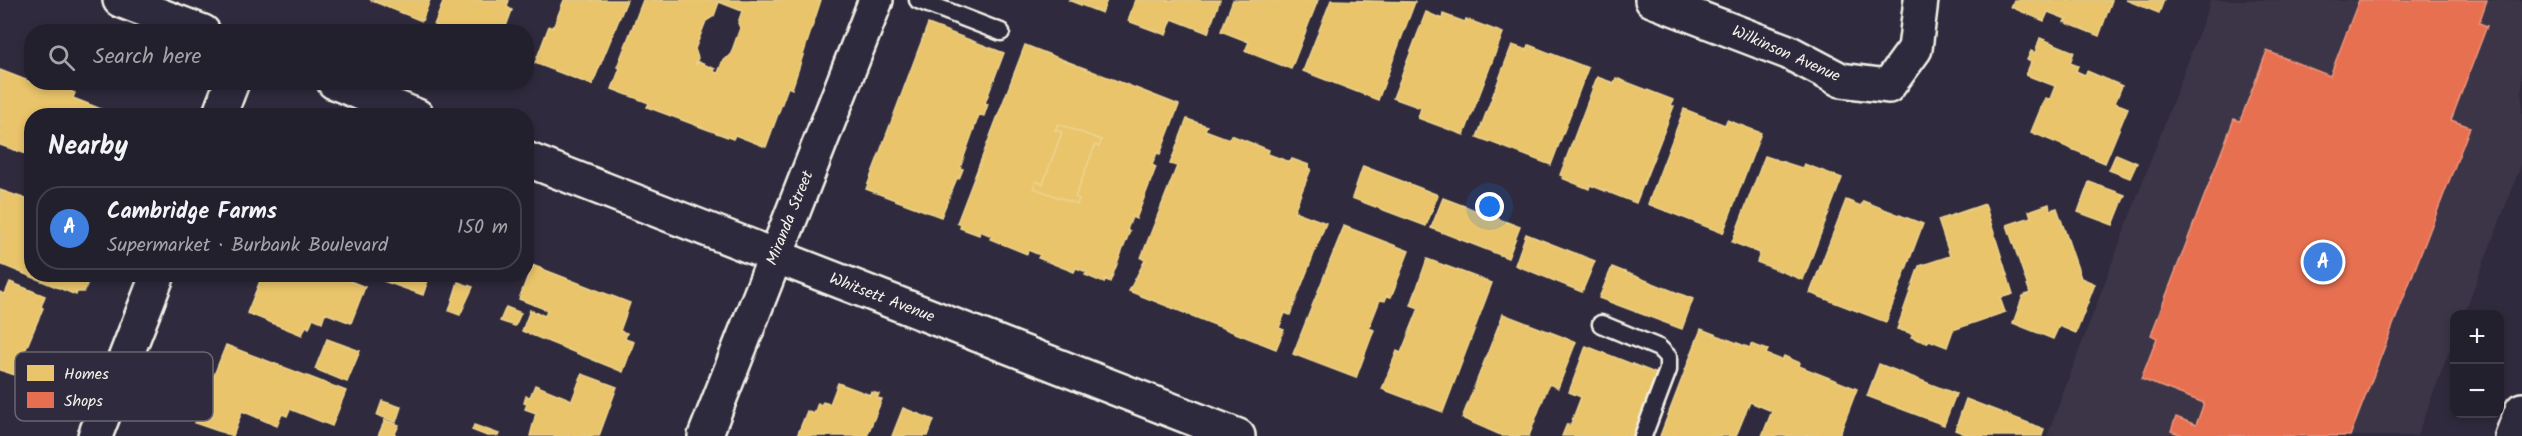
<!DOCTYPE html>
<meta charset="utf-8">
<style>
body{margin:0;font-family:Kalam,sans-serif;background:#2b2836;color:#f1f3f6}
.controls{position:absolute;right:18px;bottom:18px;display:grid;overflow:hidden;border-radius:12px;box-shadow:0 3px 9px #0003}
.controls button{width:54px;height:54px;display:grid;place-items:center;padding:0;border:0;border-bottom:2px solid #403e4a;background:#23202e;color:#f1f3f6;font:30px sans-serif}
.you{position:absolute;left:1490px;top:207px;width:21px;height:21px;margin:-15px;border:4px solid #fff;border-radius:50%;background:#1a73e8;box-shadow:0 0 0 9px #1a73e833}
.badge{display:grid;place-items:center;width:39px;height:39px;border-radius:50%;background:#ff9aa2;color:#fff;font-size:20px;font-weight:700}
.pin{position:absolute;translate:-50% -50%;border:3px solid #fff;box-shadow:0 2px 6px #0006}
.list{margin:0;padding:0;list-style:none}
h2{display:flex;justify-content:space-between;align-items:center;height:78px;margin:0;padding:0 24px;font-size:26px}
h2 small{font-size:20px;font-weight:400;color:#a3a3aa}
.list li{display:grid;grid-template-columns:39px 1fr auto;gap:18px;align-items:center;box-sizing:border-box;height:84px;margin:0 12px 12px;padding:0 12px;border:2px solid #403e4a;border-radius:24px}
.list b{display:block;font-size:22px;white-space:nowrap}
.list p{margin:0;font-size:20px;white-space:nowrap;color:#a3a3aa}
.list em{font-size:20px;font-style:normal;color:#a3a3aa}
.icon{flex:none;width:33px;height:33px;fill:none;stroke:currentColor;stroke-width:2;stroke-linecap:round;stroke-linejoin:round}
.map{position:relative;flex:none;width:2522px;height:436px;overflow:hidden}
.search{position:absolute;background:#23202e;box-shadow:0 3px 9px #0003;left:24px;top:24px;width:510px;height:66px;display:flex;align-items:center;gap:15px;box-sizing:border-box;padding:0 21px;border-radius:24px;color:#a3a3aa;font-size:22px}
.panel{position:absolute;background:#23202e;box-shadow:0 3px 9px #0003;left:24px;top:108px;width:510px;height:174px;border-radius:24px}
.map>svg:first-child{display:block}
</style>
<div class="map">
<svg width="2522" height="436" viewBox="0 0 2522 436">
<rect width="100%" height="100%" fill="#2f2a3d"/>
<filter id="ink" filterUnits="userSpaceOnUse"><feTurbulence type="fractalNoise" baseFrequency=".0167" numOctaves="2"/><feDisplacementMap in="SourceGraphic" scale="12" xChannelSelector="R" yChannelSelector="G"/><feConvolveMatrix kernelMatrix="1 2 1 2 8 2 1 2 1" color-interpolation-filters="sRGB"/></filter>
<g filter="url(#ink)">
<path fill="#3b3647" d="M2211 0H2522V163L2464 314H2454V339L2417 436H2047Z"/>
<g fill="#e9c46a" stroke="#ecd290" stroke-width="1.5" fill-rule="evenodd">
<path d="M370 0H430L422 21Z"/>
<path d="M444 0H509L507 7 512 10 504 32H452L434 25Z"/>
<path d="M564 0H627L592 85 535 63 549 26 553 28Z"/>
<path d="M643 0H821L792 89 788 87 766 147 735 135 733 139 647 107 649 103 612 89 620 68 617 67ZM719 2 742 11 738 23 740 28 730 56 723 60 718 73 714 72 715 69 698 62 695 65 698 58 695 49 706 21 714 16Z"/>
<path d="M1068 0H1107L1102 13Z"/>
<path d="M1135 0H1220L1208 33 1172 19 1166 35 1128 21Z"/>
<path d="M1233 0H1318L1291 69 1245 51 1249 42 1221 31Z"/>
<path d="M1331 0 1415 2 1378 100 1303 71Z"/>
<path d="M2014 0H2112L2099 36 2064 22 2066 19 2048 12 2044 21 2011 7Z"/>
<path d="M2126 0H2164L2159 13Z"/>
<path d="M1426 12 1442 19 1443 14 1465 22 1466 19 1503 33 1464 135 1418 118 1421 108 1393 98Z"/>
<path d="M928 24 1004 53 985 103 988 104 984 116 979 115 960 168 963 169 959 179 957 178 941 217 866 189Z"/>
<path d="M2040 38 2074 52 2070 63 2078 66 2076 71 2085 75 2087 71 2122 86 2115 103 2128 108 2105 163 2031 132 2045 98 2050 99 2055 86 2026 75 2031 62 2027 60 2031 51 2035 53Z"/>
<path d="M1025 45 1179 105 1160 154 1157 153 1152 165 1156 167 1136 219 1132 217 1127 230 1130 231 1110 282 1105 279 1104 283 1085 275 1087 272 1076 268 1074 272 1038 258 1040 255 1028 250 1027 254 990 239 992 236 980 231 979 235 960 228 961 225 957 223ZM1058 124 1101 140 1099 147 1095 145 1075 197 1079 199 1077 204 1034 188 1036 181 1043 184 1062 132 1055 130Z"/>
<path d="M1512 45 1527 50 1529 45 1588 68 1551 165 1477 137Z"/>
<path d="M0 70 49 89 51 83 75 93 73 98 119 116H32V156L0 145Z"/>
<path d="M1597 77 1614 83 1616 78 1673 100 1671 106H1674L1636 203 1590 185 1589 189 1562 178 1563 176 1560 175Z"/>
<path d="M1684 109 1725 125 1727 120 1761 133 1723 233 1648 204Z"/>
<path d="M1187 119 1207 126 1205 130 1229 139 1231 135 1269 150 1268 154 1290 162 1292 159 1309 165 1308 168 1311 169 1294 211 1326 223 1290 315 1285 313 1279 328 1284 330 1276 349 1129 291 1145 260 1141 258 1177 166 1170 164Z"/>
<path d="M1058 124 1101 140 1099 147 1095 145 1075 197 1079 199 1077 204 1034 188 1036 181 1043 184 1062 132 1055 130Z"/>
<path d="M2116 154 2137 163 2130 178 2109 170Z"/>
<path d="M1765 156 1802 168 1804 164 1842 178 1803 280 1757 262 1760 253 1732 242Z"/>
<path d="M1363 166 1438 195 1426 226 1352 198Z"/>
<path d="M2089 182 2125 195 2113 225 2078 212Z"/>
<path d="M0 190 32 201V274H91L84 292H77L76 295 0 264Z"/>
<path d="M1443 198 1520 227 1508 258 1431 228Z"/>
<path d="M1846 200 1861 206 1863 201 1923 224 1886 322 1810 293Z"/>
<path d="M1985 204 2013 294 2000 298 2005 312 1953 330 1947 347 1929 340 1927 343 1911 337 1913 334 1897 329 1919 266 1950 256 1938 220Z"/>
<path d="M2049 204 2050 210 2057 208 2081 278 2095 284 2076 333 2059 326 2053 339 2013 323 2023 296 2030 293 2007 225 2031 217 2029 211Z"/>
<path d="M1344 226 1409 251 1391 297 1387 296 1385 301 1380 300 1369 328 1374 330 1356 378 1293 354Z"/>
<path d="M1526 234 1595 261 1582 292 1515 265Z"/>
<path d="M1427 259 1492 283 1443 412 1382 389 1397 351 1401 353 1419 308 1411 305Z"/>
<path d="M532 265 630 303 620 331 627 333 625 339 634 342 623 372 522 331 530 310 545 316 547 310 519 299Z"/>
<path d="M1612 267 1693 299 1682 329 1599 298Z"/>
<path d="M255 274H333L365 287 351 323 325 313 322 322 313 318 309 328 306 326 302 335 247 313 260 281 253 279Z"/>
<path d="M380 274H430L423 295 378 279Z"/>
<path d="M10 282 45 296 41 307 43 308 15 375 0 370V292L5 294Z"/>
<path d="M458 282 473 287 460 315 449 311Z"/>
<path d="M506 307 521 313 515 326 500 321Z"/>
<path d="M1503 314 1576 342 1558 388 1549 384 1529 436H1503L1462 418Z"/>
<path d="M1701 329 1750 348 1751 344 1768 350 1766 354 1782 360 1784 356 1800 363 1799 366 1857 389 1839 436H1762L1772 411 1750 402 1736 436H1660Z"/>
<path d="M327 339 360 351 347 382 315 369Z"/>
<path d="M226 345 346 391 332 426 290 409 287 416 282 414 277 426 242 411 233 436 195 423Z"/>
<path d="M1586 346 1660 375 1636 436H1562L1567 424 1570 426 1581 397 1569 392Z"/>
<path d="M1879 364 1956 394 1944 425 1867 396Z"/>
<path d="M582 374 617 387 599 436H530L536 413 525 409 527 404 524 403 526 396 530 397 535 385 572 400Z"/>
<path d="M838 383 870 395 872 392 879 394 877 398 882 399 867 436H797L807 411 814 414 818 403 821 405 823 402 830 404Z"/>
<path d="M1966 399 2044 429 2042 436H1970L1955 430Z"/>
<path d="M382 401 401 407 396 422 377 415Z"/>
<path d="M903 408 934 420 928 436H892Z"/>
<path d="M385 420 399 425 394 436H378Z"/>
<path d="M474 425 499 434 498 436H487L472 430Z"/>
</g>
<path fill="#e76f51" stroke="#eb967e" stroke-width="1.5" d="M2359 0H2487L2479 23 2487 26 2451 120 2470 127 2350 436H2185L2171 431 2176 417 2196 425 2204 403 2141 379 2157 338 2151 335 2234 119 2240 121 2267 51 2330 76Z"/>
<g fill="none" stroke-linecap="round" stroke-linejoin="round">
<defs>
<g id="lane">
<path d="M918 0 1001 32"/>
<path d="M1601 324 1659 348 1668 357V370L1643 436"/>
</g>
<g id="street">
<path d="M1652 0 1788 52 1841 80 1888 86 1915 49 1921 0"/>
<path d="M219 116 232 82"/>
<path d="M95 436 158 274"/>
<path d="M705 436 876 0"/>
</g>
<g id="secondary">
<path d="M120 0 203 32"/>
<path d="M334 82 417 116"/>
<path d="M526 159 1238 436"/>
</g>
<path id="primary" d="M2512 436 2522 410"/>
</defs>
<use href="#lane" stroke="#f4f1e8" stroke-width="21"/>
<use href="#street" stroke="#f4f1e8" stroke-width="38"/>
<use href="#secondary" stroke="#f4f1e8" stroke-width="38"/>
<use href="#primary" stroke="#f4f1e8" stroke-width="38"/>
<use href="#lane" stroke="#2f2a3d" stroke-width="16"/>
<use href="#street" stroke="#2f2a3d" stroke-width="33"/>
<use href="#secondary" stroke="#2f2a3d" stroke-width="33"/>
<use href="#primary" stroke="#2f2a3d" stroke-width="33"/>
</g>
</g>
<g text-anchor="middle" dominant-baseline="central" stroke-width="6" stroke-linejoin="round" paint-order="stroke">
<g font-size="16" fill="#f4f1e8" stroke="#2f2a3d">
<text transform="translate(1786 54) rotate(24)">Wilkinson Avenue</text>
<text transform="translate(790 218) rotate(-68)">Miranda Street</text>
<text transform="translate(882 298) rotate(21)">Whitsett Avenue</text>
</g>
</g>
<rect x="15" y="352" width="198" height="69" rx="9" fill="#2f2a3d" stroke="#6a6670" stroke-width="1.5"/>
<rect x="27" y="365" width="27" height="16" fill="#e9c46a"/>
<rect x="27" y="392" width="27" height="16" fill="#e76f51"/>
<g font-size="16" fill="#f4f1e8">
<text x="64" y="379">Homes</text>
<text x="64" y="406">Shops</text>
</g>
</svg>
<div class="controls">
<button>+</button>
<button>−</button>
</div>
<div class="you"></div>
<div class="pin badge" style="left:2323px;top:262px;background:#3f7fe0">A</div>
<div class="search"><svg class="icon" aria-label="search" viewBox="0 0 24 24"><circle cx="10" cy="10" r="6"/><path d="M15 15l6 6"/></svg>Search here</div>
<section class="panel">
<h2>Nearby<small></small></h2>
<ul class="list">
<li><span class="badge" style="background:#3f7fe0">A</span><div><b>Cambridge Farms</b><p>Supermarket · Burbank Boulevard</p></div><em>150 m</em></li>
</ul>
</section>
</div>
